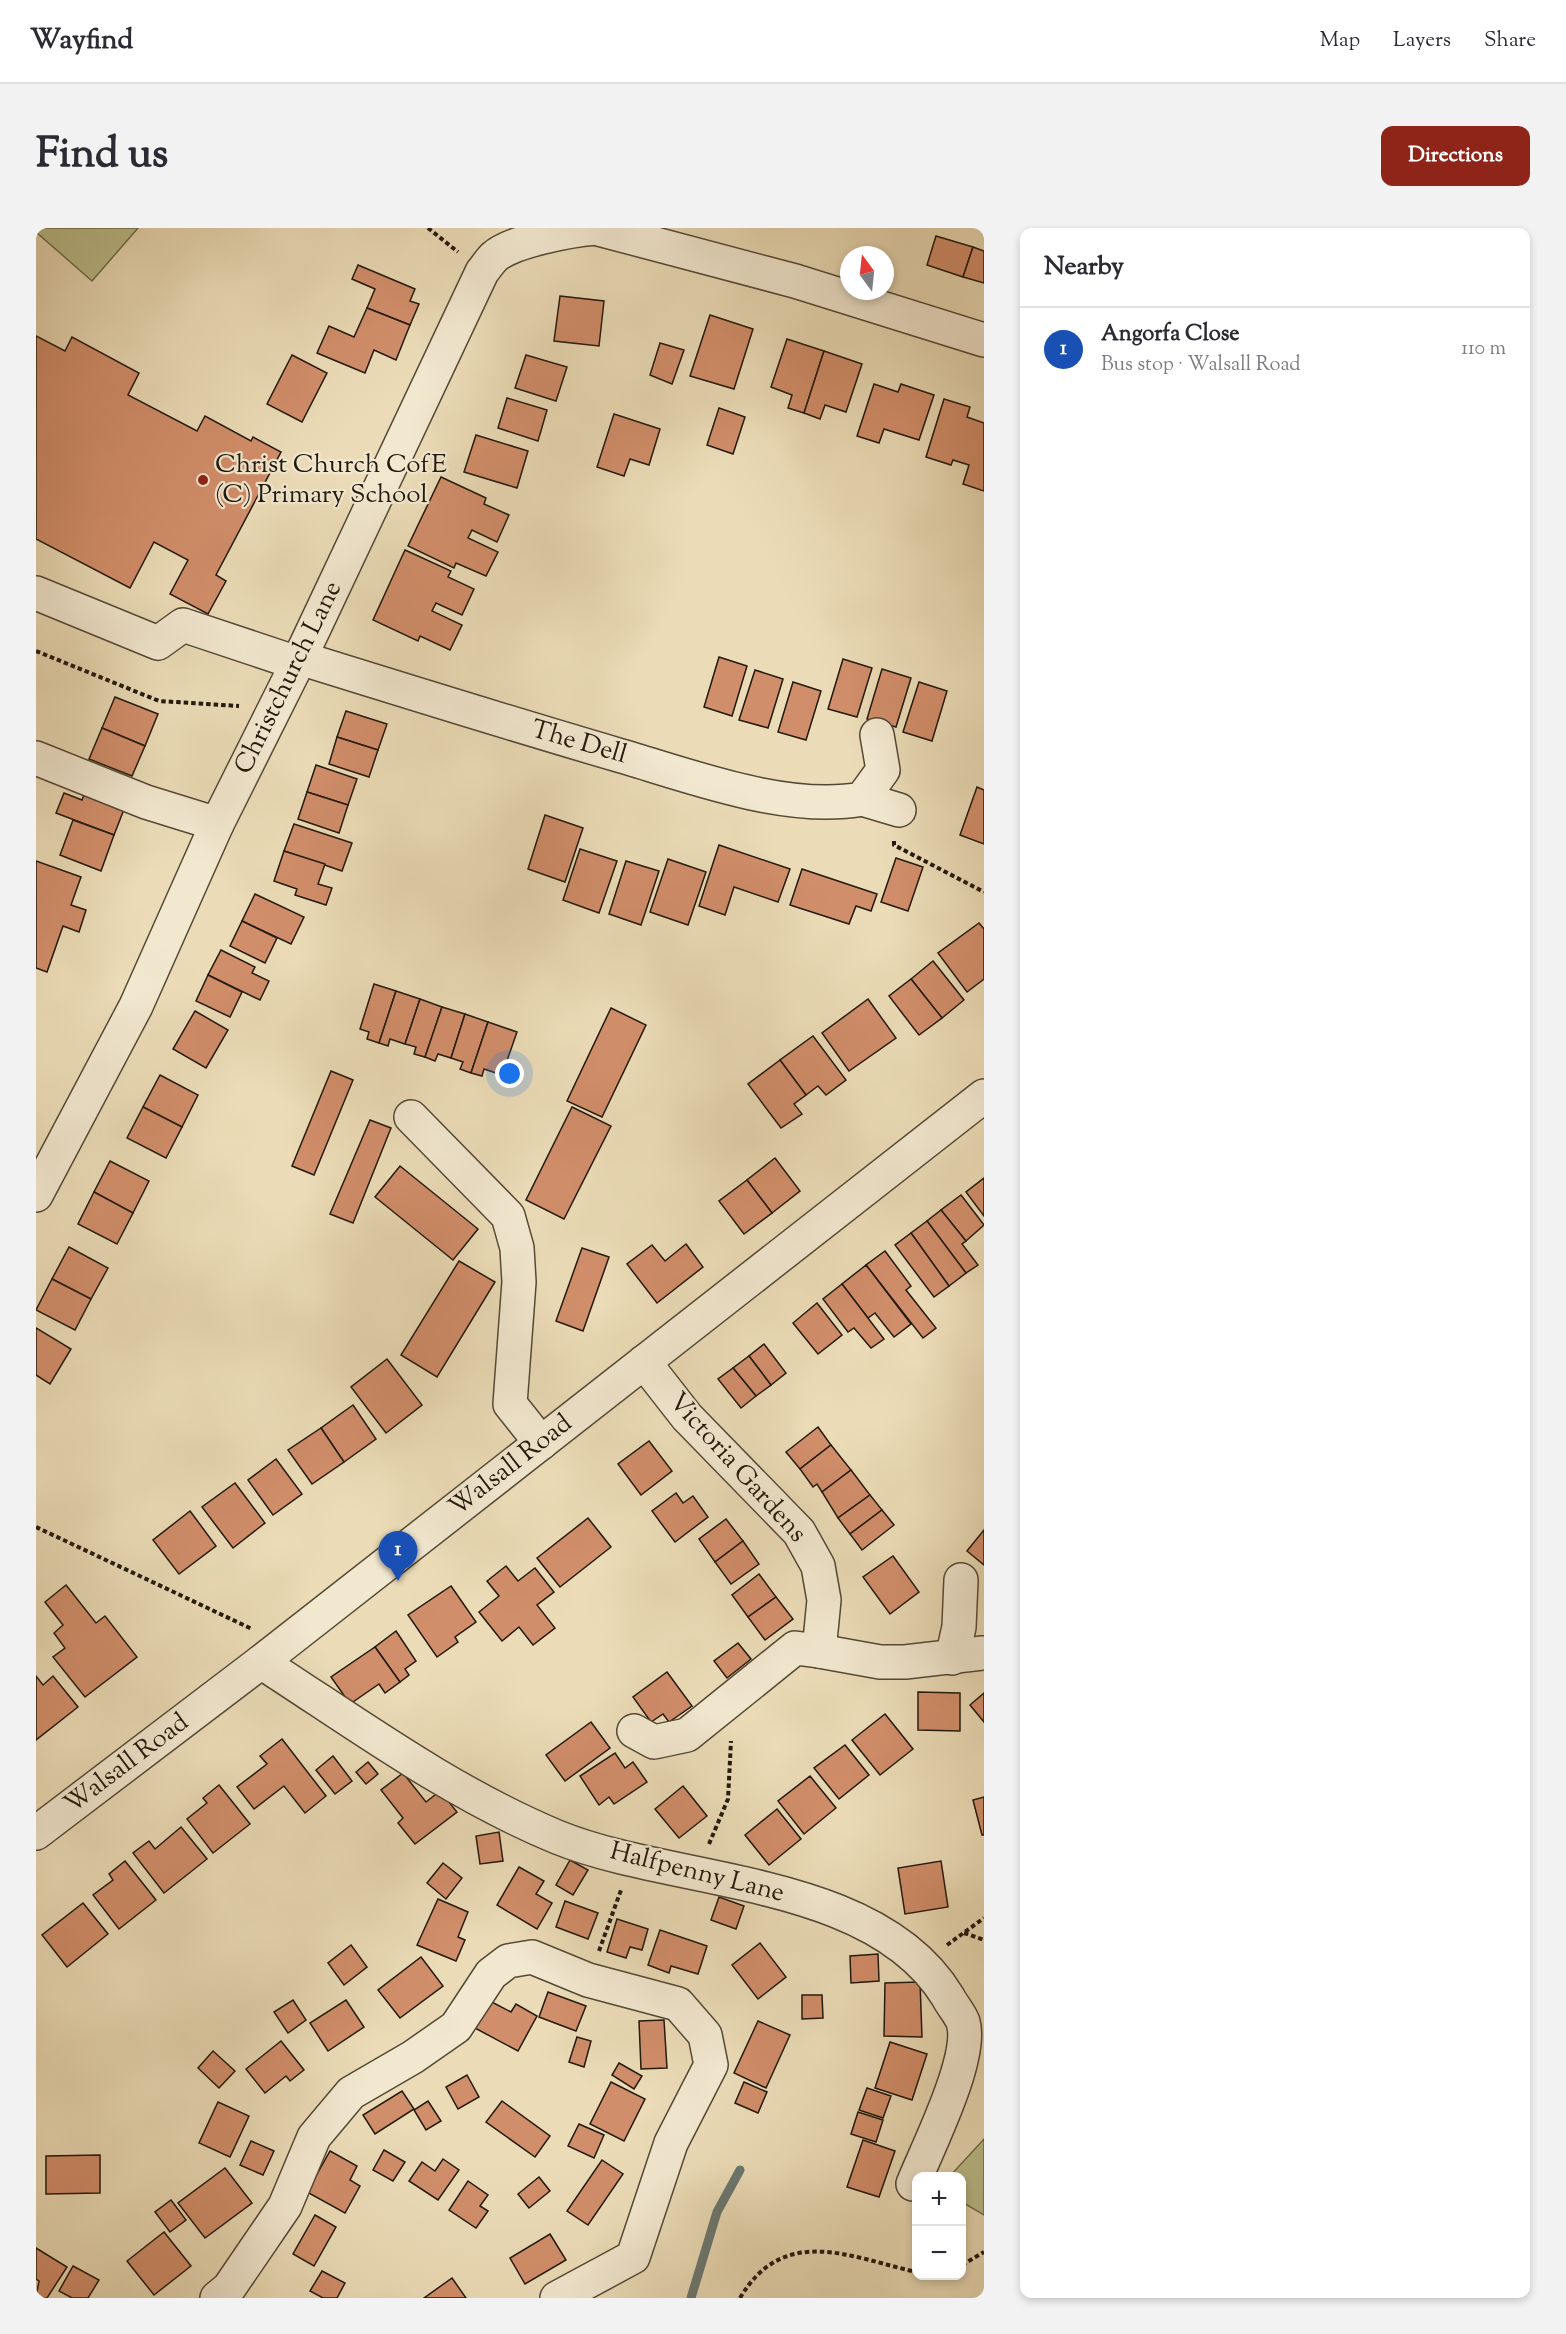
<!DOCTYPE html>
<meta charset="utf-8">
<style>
body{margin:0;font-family:"Sorts Mill Goudy",serif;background:#f2f2f3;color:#2b2b33}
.controls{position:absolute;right:18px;bottom:18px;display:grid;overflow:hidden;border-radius:12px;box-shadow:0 3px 9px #0003}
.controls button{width:54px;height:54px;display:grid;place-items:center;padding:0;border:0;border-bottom:2px solid #e1e1e2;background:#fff;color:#2b2b33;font:30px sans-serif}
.compass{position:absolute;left:804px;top:18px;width:54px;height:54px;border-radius:50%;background:#fff;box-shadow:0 3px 9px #0003;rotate:345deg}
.you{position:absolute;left:474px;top:846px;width:21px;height:21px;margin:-15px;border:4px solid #fff;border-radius:50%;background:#1a73e8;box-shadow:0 0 0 9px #1a73e833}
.badge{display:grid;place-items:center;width:39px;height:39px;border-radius:50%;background:#8f2418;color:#fff;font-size:20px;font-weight:700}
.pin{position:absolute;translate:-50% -50px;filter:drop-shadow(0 2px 3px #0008)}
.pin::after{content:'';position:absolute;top:32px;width:21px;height:18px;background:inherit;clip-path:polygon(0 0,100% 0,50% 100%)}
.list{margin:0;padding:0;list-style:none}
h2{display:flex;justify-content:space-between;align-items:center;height:78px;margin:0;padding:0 24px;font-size:26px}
h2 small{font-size:20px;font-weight:400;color:#7c7c81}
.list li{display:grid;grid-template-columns:39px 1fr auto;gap:18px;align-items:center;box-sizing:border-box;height:84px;padding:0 24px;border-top:2px solid #e1e1e2}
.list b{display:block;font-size:22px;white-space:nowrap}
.list p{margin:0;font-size:20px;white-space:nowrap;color:#7c7c81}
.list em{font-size:20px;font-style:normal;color:#7c7c81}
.map{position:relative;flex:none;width:948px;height:2070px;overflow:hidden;border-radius:12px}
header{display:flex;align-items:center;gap:36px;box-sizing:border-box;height:84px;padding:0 30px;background:#fff;border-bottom:2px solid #e1e1e2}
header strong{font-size:28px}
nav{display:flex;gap:33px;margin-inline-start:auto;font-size:21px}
.intro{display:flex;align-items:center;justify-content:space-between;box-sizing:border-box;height:144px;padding:0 36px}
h1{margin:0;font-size:42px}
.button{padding:15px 27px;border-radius:12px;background:#8f2418;color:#fff;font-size:21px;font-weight:700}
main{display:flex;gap:36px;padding:0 36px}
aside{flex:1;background:#fff;border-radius:12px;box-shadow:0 3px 9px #0003}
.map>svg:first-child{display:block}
</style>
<header>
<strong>Wayfind</strong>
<nav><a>Map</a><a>Layers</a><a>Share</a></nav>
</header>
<div class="intro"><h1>Find us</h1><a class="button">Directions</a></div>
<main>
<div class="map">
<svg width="948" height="2070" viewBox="0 0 948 2070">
<rect width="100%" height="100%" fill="#ebdcb7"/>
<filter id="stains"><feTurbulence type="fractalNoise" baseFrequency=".00333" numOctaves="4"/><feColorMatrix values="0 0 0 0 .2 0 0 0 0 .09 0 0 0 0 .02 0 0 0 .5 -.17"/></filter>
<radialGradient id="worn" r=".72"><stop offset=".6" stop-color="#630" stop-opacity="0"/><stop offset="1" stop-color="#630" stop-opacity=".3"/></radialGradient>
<g fill="#bbbf8c" stroke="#6e6c4c" stroke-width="1.5">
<path d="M0 0H102L56 53 0 4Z"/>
<path d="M948 1911V1987L926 1974V1948H914Z"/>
</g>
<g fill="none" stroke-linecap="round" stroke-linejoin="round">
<path stroke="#6b7972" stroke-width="9" d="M655 2070 681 1984 704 1942"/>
</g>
<g fill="#d18e6a" stroke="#22180c" stroke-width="1.5">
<path d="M900 8 937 19 927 49 891 37Z"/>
<path d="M937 19 948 23V55L927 49Z"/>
<path d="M322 37 379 61 374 73 383 76 374 97 331 80 339 61 316 51Z"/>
<path d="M524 68 568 73 563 118 518 113Z"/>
<path d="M331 80 374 97 360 132 338 122 329 145 281 125 293 98 318 109Z"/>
<path d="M674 87 717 101 698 161 654 148Z"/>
<path d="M0 108 29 123 36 109 103 145 92 167 161 203 169 188 215 213 217 209 245 224 180 347 190 353 172 386 134 366 152 332 118 314 94 360 0 311Z"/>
<path d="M751 111 788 123 768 185 752 180 756 167 735 159Z"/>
<path d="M624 115 648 122 636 156 614 147Z"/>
<path d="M788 123 826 136 810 184 789 177 784 191 768 185Z"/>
<path d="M256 127 291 145 266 194 231 176Z"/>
<path d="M490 127 531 139 520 173 479 160Z"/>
<path d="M838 156 862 164 865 156 898 167 883 212 848 201 843 215 821 208Z"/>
<path d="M471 170 511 182 502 213 462 200Z"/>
<path d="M908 171 934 179 931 189 948 195V263L927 256 933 237 917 232 915 237 890 229Z"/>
<path d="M683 180 709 189 697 226 671 217Z"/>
<path d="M578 186 624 201 613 237 594 231 588 248 561 239Z"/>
<path d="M440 207 492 223 481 260 428 244Z"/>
<path d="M405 249 450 270 448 276 473 287 461 314 436 302 432 310 462 324 450 348 420 335 418 340 372 318Z"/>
<path d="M369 322 415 343 412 349 438 361 426 387 400 375 396 383 426 397 414 422 384 408 382 413 337 392Z"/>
<path d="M683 429 711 438 696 488 668 479Z"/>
<path d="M807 431 836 440 821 489 792 481Z"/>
<path d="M846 441 875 450 860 499 831 491Z"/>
<path d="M719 442 747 451 732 500 703 492Z"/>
<path d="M757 454 785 463 770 512 742 504Z"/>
<path d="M883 454 911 463 896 513 867 504Z"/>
<path d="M79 469 122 486 109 518 66 500Z"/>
<path d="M310 483 351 496 342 522 301 509Z"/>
<path d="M66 500 109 518 96 548 53 531Z"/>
<path d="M301 509 342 522 333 549 293 536Z"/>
<path d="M280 537 321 551 312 577 271 564Z"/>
<path d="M52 556 92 571 78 607 20 585 28 565 46 572Z"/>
<path d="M941 559 948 562V616L924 607Z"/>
<path d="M271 564 312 577 303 605 262 591Z"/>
<path d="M509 587 547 600 529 654 492 641Z"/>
<path d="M37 592 78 607 65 643 24 627Z"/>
<path d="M258 596 316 615 306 643 248 623Z"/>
<path d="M683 617 754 641 742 674 698 659 689 687 663 678Z"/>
<path d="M544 621 581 633 563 685 527 672Z"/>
<path d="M248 623 289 636 282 656 296 660 290 677 259 667 261 661 238 653Z"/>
<path d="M860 630 887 639 872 683 845 674Z"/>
<path d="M632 631 670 644 652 697 614 684Z"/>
<path d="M0 633 45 649 35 677 50 682 43 704 27 698 11 744 0 740Z"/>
<path d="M590 633 623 643 605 697 573 686Z"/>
<path d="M766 641 841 666 835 683 820 678 813 696 754 677Z"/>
<path d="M219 666 268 689 255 716 206 693Z"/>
<path d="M206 693 241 710 229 735 194 718Z"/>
<path d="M943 695 948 701V751L931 764 902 725Z"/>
<path d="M185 722 219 739 216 745 233 753 224 772 172 747Z"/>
<path d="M897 733 928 772 906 790 875 751Z"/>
<path d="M172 747 206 764 194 789 160 773Z"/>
<path d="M875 751 906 790 883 807 853 768Z"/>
<path d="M338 756 360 763 343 815 331 811 333 804 324 801Z"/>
<path d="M360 763 384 771 369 816 354 811 352 818 343 815Z"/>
<path d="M384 771 406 779 389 829 378 826 380 819 369 816Z"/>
<path d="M832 771 860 810 813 843 786 805Z"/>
<path d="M406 779 429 786 415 830 402 826 399 833 389 829Z"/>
<path d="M575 780 610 797 566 889 531 873Z"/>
<path d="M159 783 192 802 170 840 137 821Z"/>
<path d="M429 786 452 794 435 845 424 841 427 834 415 830Z"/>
<path d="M452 794 481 804 466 847 448 841 446 848 435 845Z"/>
<path d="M777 808 810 852 790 867 782 858 770 867 744 832Z"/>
<path d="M744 832 770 867 758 876 766 886 745 900 712 856Z"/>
<path d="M295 843 317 852 278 947 256 938Z"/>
<path d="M124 847 162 867 146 899 107 879Z"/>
<path d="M107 879 146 899 130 930 91 910Z"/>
<path d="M536 879 575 898 528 991 490 972Z"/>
<path d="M334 892 355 900 317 995 294 986Z"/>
<path d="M739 930 764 963 736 985 711 952Z"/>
<path d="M74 933 113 953 97 985 58 964Z"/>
<path d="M364 938 442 1001 417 1032 339 969Z"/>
<path d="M948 950V988L930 964Z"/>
<path d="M711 952 736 985 708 1006 683 973Z"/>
<path d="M58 964 97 985 81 1016 42 996Z"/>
<path d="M925 967 948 997 930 1013 905 982Z"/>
<path d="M905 982 930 1013 926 1016 942 1037 930 1045 891 993Z"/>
<path d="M891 993 930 1045 913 1058 875 1005Z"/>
<path d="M875 1005 913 1058 898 1069 859 1017Z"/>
<path d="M650 1016 667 1039 621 1075 591 1036 616 1017 629 1033Z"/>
<path d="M33 1019 72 1040 55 1071 16 1051Z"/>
<path d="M546 1020 573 1029 547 1103 520 1093Z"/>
<path d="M849 1023 875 1058 870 1062 900 1100 887 1110 830 1037Z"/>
<path d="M423 1033 459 1054 401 1149 365 1127Z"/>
<path d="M830 1037 875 1096 858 1109 839 1085 832 1090 806 1056Z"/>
<path d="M16 1051 55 1071 39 1102 0 1082Z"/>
<path d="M806 1056 848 1111 835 1120 818 1100 812 1104 787 1071Z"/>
<path d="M781 1075 806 1107 782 1126 757 1095Z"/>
<path d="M0 1100 35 1121 14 1156 0 1147Z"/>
<path d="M728 1116 750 1145 735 1157 713 1128Z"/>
<path d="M713 1128 735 1157 720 1168 697 1140Z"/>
<path d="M351 1131 386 1177 350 1205 315 1159Z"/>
<path d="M697 1140 720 1168 705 1180 682 1151Z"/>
<path d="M317 1177 340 1211 308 1234 285 1200Z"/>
<path d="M782 1199 795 1217 764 1241 750 1224Z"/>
<path d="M285 1200 308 1234 276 1256 252 1222Z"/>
<path d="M613 1213 636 1243 605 1267 582 1236Z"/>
<path d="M795 1217 815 1242 786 1264 781 1256 777 1259 764 1241Z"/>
<path d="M240 1231 266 1266 237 1287 212 1252Z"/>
<path d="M815 1242 834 1267 802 1290 786 1264Z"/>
<path d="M199 1255 229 1295 197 1320 166 1279Z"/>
<path d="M640 1265 647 1275 657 1268 672 1289 639 1314 616 1283Z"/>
<path d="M834 1267 846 1282 814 1306 802 1290Z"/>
<path d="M846 1282 858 1297 826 1322 814 1306Z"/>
<path d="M154 1283 180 1318 143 1346 117 1312Z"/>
<path d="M552 1290 575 1319 524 1359 501 1330Z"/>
<path d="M690 1291 707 1313 679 1334 663 1311Z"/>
<path d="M948 1302V1337L931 1323Z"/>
<path d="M707 1313 723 1336 695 1356 679 1334Z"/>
<path d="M857 1328 883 1364 854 1386 827 1349Z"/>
<path d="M470 1338 482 1353 499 1340 518 1364 501 1377 519 1400 497 1417 483 1399 466 1413 443 1384 463 1368 451 1353Z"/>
<path d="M723 1346 740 1369 712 1389 696 1367Z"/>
<path d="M30 1357 60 1395 69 1388 101 1429 49 1469 17 1429 29 1420 18 1405 27 1397 9 1374Z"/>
<path d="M415 1358 440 1394 419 1409 422 1414 401 1429 372 1387Z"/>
<path d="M740 1369 757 1391 729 1412 712 1389Z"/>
<path d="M360 1403 380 1433 369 1441 373 1447 364 1454 339 1419Z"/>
<path d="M702 1415 715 1431 691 1450 678 1433Z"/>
<path d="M339 1419 364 1454 349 1465 343 1456 314 1476 295 1449Z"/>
<path d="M631 1444 656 1478 633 1494 627 1486 615 1494 597 1469Z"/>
<path d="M0 1448 7 1457 17 1448 42 1479 0 1512Z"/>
<path d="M882 1464 924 1465V1503L882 1502Z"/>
<path d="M948 1465V1494L934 1477Z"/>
<path d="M849 1486 877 1521 844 1547 816 1512Z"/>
<path d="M555 1494 574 1520 529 1553 510 1527Z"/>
<path d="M246 1511 290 1568 269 1585 248 1558 218 1581 201 1559 231 1536 224 1528Z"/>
<path d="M809 1517 833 1547 803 1571 778 1540Z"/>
<path d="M579 1525 589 1540 597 1534 611 1554 578 1576 573 1569 563 1577 544 1548Z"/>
<path d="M297 1528 316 1553 299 1566 280 1542Z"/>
<path d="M332 1534 342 1546 330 1556 320 1544Z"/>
<path d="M367 1545 390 1574 404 1563 421 1584 379 1616 362 1595 367 1590 345 1562Z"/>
<path d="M774 1548 800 1580 768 1606 742 1573Z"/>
<path d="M183 1557 214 1596 177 1625 151 1591 171 1575 167 1570Z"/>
<path d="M647 1558 671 1588 643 1610 619 1581Z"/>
<path d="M948 1569V1607H946L937 1572Z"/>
<path d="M741 1581 765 1611 733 1637 709 1607Z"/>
<path d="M145 1599 171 1631 128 1665 97 1625 113 1613 119 1621Z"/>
<path d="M463 1604 467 1633 444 1636 440 1608Z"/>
<path d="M534 1632 552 1642 537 1667 520 1657Z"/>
<path d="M89 1633 120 1672 83 1701 57 1667 77 1652 73 1646Z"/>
<path d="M905 1633 912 1679 869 1686 862 1640Z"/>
<path d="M407 1635 426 1650 410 1671 391 1655Z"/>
<path d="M483 1639 508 1653 500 1666 516 1675 501 1701 461 1677Z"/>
<path d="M683 1669 708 1678 700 1701 675 1692Z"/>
<path d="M402 1671 432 1684 422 1709 429 1712 420 1733 381 1717Z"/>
<path d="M529 1673 562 1685 552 1711 520 1699Z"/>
<path d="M47 1675 72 1706 31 1739 6 1707Z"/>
<path d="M581 1691 612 1701 606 1722 594 1719 590 1730 571 1724Z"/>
<path d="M624 1702 671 1718 662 1746 635 1738 633 1745 612 1737Z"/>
<path d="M724 1715 750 1749 722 1771 696 1737Z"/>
<path d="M315 1717 331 1739 308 1757 292 1735Z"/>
<path d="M842 1726 843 1753 815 1755 814 1728Z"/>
<path d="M385 1729 407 1758 364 1790 342 1762Z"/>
<path d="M884 1754 886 1809 848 1808 849 1755Z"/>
<path d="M512 1764 550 1778 540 1803 503 1789Z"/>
<path d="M766 1767H786L787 1790 766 1791Z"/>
<path d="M257 1772 270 1792 252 1805 238 1784Z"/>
<path d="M310 1772 328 1799 292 1823 274 1795Z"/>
<path d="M452 1772 475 1784 480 1776 501 1788 482 1823 437 1799Z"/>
<path d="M628 1792 631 1840 605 1841 603 1793Z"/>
<path d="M722 1793 754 1807 730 1860 698 1845Z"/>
<path d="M541 1809 555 1813 548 1839 533 1834Z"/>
<path d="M245 1813 268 1842 254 1853 250 1848 229 1865 210 1841Z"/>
<path d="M854 1814 891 1826 876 1872 839 1860Z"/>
<path d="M177 1823 199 1843 183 1860 162 1840Z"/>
<path d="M583 1835 606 1848 598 1861 576 1847Z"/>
<path d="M431 1847 443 1869 422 1881 410 1859Z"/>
<path d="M575 1854 609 1871 588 1913 554 1896Z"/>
<path d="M708 1854 731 1864 722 1885 699 1875Z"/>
<path d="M831 1860 855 1868 847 1890 823 1882Z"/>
<path d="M366 1863 378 1881 339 1906 327 1887Z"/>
<path d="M392 1873 405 1893 390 1902 378 1882Z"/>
<path d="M466 1873 514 1908 499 1929 450 1894Z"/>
<path d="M182 1874 213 1888 194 1929 163 1915Z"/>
<path d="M822 1884 847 1892 840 1914 815 1906Z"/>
<path d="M543 1896 568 1907 558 1930 532 1918Z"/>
<path d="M827 1912 859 1923 843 1969 811 1959Z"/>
<path d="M215 1913 238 1923 227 1947 204 1937Z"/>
<path d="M348 1922 369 1934 357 1953 337 1942Z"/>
<path d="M294 1923 321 1938 314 1952 324 1958 309 1985 271 1964Z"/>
<path d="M64 1927V1965L10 1966V1928Z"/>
<path d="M407 1931 423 1942 402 1972 373 1953 386 1934 399 1943Z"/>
<path d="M566 1932 587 1946 552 1997 531 1983Z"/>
<path d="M189 1940 216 1975 169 2010 142 1975Z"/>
<path d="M503 1949 514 1963 493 1980 482 1966Z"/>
<path d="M432 1953 452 1967 444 1978 452 1983 440 2000 413 1982Z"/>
<path d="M135 1972 150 1992 134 2004 119 1984Z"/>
<path d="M279 1987 300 1999 278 2038 257 2026Z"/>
<path d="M128 2004 155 2038 118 2067 91 2033Z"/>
<path d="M514 2006 530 2032 489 2056 474 2030Z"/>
<path d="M0 2020 31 2039 11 2070 0 2069 3 2053 0 2051Z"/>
<path d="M37 2038 63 2052 52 2070H36L23 2063Z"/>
<path d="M286 2043 309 2055 301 2070H287L274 2063Z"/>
<path d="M416 2050 430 2070H388Z"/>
</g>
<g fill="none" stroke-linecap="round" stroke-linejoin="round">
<defs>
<g id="minor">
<path d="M559 0 759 53 948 112"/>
<path d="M0 365 122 415 147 397 261 435"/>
<path d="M264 430C370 463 476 496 582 527 655 548 750 585 826 571L847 542 841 507"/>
<path d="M0 530 110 574 181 596"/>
<path d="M826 571 863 582"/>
<path d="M375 889 472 988 481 1020 483 1054 474 1176 505 1215"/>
<path d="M0 967 100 778 181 596 264 430 446 44C450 39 454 33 458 29 476 13 535 2 559 0"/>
<path d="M783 1423 844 1434H869L947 1425"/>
<path d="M916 1430 923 1399 925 1352"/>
<path d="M225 1434C321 1496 415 1565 521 1609 638 1657 839 1648 912 1769 916 1777 924 1786 927 1794 938 1829 891 1921 877 1956"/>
<path d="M598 1503 618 1514 651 1507 759 1420 783 1423 788 1372 782 1338 763 1304 651 1189 608 1134"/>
<path d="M0 1605 225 1434 948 868"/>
<path d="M181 2070 193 2060 249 1978 278 1909 315 1865 377 1829 420 1799 455 1746 472 1733 496 1729 552 1752 642 1776 669 1807 675 1837 635 1915 597 2029 521 2070"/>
</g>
</defs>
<use href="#minor" stroke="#544937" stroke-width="36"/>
<g stroke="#22180c" stroke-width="4" stroke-dasharray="4.5 3" stroke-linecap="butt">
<path d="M392 0 422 24"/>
<path d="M0 423 123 473 203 478"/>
<path d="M858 613V617L948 664"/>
<path d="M0 1299 216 1401"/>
<path d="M673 1616 692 1571 695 1513"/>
<path d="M928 1705 948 1712"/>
<path d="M911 1717 948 1690"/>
<path d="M563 1723 585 1662"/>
<path d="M926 2037 948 2024"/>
<path d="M704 2070C748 1996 814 2029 880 2044"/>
</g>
<use href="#minor" stroke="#f2e8d0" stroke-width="33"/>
</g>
<circle fill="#8f2418" stroke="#f2e8d0" stroke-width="2" cx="167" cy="252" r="6"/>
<g text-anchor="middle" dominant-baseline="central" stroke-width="4.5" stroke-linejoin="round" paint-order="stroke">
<g font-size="26" fill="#22180c" stroke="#f2e8d0" text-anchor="start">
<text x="179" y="237">Christ Church CofE<tspan x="179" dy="30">(C) Primary School</tspan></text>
</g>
<g font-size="26" fill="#22180c" stroke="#f2e8d0">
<text transform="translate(253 450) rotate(-64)">Christchurch Lane</text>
<text transform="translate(543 515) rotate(16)">The Dell</text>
<text transform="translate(475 1238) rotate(-38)">Walsall Road</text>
<text transform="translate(701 1240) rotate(48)">Victoria Gardens</text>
<text transform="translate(91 1536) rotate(-37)">Walsall Road</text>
<text transform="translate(661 1645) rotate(14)">Halfpenny Lane</text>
</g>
</g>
<rect width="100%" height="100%" filter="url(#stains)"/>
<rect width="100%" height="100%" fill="url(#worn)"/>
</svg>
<div class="controls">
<button>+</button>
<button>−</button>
</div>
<svg class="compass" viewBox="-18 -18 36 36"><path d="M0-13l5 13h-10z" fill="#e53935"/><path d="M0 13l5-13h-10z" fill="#7c7c81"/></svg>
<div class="you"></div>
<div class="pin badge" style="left:362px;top:1353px;background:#1a4fb4">1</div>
</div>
<aside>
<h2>Nearby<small></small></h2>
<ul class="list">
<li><span class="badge" style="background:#1a4fb4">1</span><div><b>Angorfa Close</b><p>Bus stop · Walsall Road</p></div><em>110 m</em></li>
</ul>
</aside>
</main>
